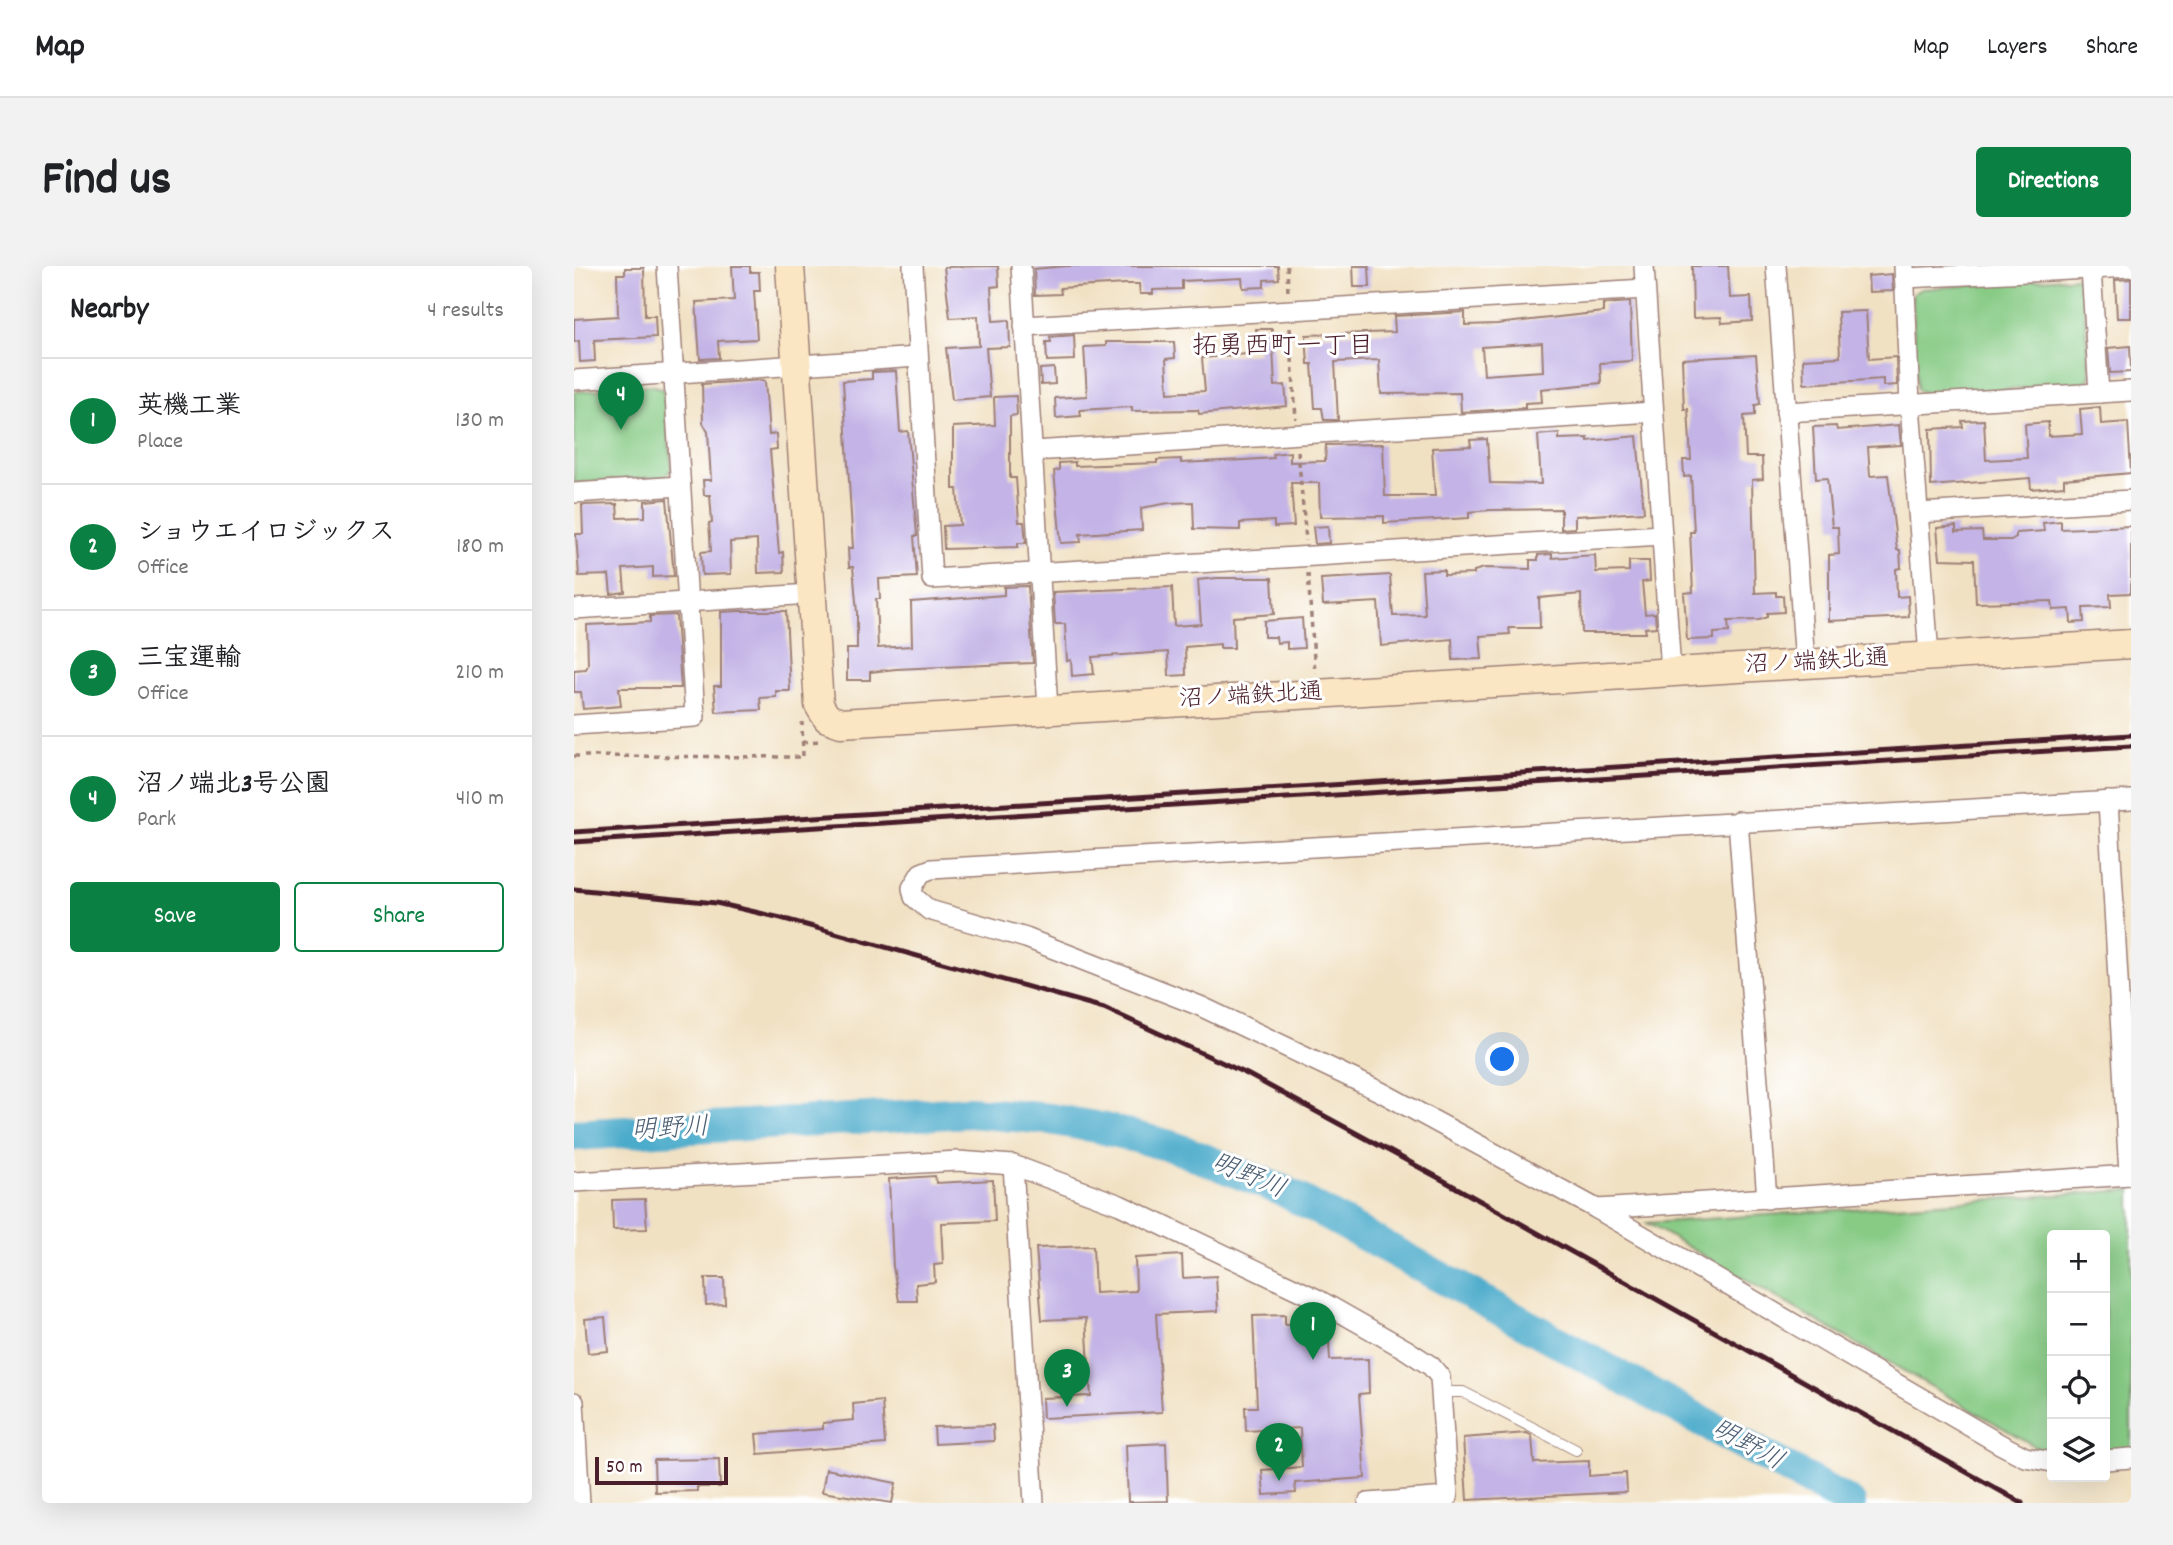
<!DOCTYPE html>
<meta charset="utf-8">
<style>
body{margin:0;font-family:Dekko,"Klee One",sans-serif;background:#f2f2f2;color:#202124}
.controls{position:absolute;right:21px;bottom:21px;display:grid;overflow:hidden;border-radius:7px;box-shadow:0 7px 28px #0002}
.controls button{width:63px;height:63px;display:grid;place-items:center;padding:0;border:0;border-bottom:2px solid #e0e0e0;background:#fff;color:#202124;font:35px sans-serif}
.scale{position:absolute;left:21px;bottom:18px;width:133px;box-sizing:border-box;padding-left:7px;border:4px solid #4a1f2b;border-top:0;font-size:19px;line-height:24px;white-space:nowrap;color:#4a1f2b;-webkit-text-stroke:5px #fff;paint-order:stroke}
.you{position:absolute;left:929px;top:794px;width:24px;height:24px;margin:-18px;border:5px solid #fff;border-radius:50%;background:#1a73e8;box-shadow:0 0 0 10px #1a73e833}
.badge{display:grid;place-items:center;width:46px;height:46px;border-radius:50%;background:#0b8043;color:#fff;font-size:23px;font-weight:700}
.pin{position:absolute;translate:-50% -58px;filter:drop-shadow(0 2px 4px #0008)}
.pin::after{content:'';position:absolute;top:37px;width:24px;height:21px;background:inherit;clip-path:polygon(0 0,100% 0,50% 100%)}
.list{margin:0;padding:0;list-style:none}
h2{display:flex;justify-content:space-between;align-items:center;height:91px;margin:0;padding:0 28px;font-size:30px}
h2 small{font-size:23px;font-weight:400;color:#757577}
.list li{display:grid;grid-template-columns:46px 1fr auto;gap:21px;align-items:center;box-sizing:border-box;height:126px;padding:0 28px;border-top:2px solid #e0e0e0}
.list b{display:block;font-size:26px;white-space:nowrap}
.list p{margin:0;font-size:23px;white-space:nowrap;color:#757577}
.list em{font-size:23px;font-style:normal;color:#757577}
.actions{display:flex;gap:14px;padding:21px 28px}
.actions a{flex:1;padding:16px 0;border:2px solid #0b8043;border-radius:7px;text-align:center;font-size:24px;color:#0b8043}
.actions .main{background:#0b8043;color:#fff}
.icon{flex:none;width:38px;height:38px;fill:none;stroke:currentColor;stroke-width:2;stroke-linecap:round;stroke-linejoin:round}
.map{position:relative;flex:none;width:1557px;height:1237px;overflow:hidden;border-radius:7px}
header{display:flex;align-items:center;gap:42px;box-sizing:border-box;height:98px;padding:0 35px;background:#fff;border-bottom:2px solid #e0e0e0}
header strong{font-size:33px}
nav{display:flex;gap:38px;margin-inline-start:auto;font-size:24px}
.intro{display:flex;align-items:center;justify-content:space-between;box-sizing:border-box;height:168px;padding:0 42px}
h1{margin:0;font-size:49px}
.button{padding:18px 32px;border-radius:7px;background:#0b8043;color:#fff;font-size:24px;font-weight:700}
main{display:flex;gap:42px;padding:0 42px}
aside{flex:1;background:#fff;border-radius:7px;box-shadow:0 7px 28px #0002}
.map>svg:first-child{display:block}
</style>
<header>
<strong>Map</strong>
<nav><a>Map</a><a>Layers</a><a>Share</a></nav>
</header>
<div class="intro"><h1>Find us</h1><a class="button">Directions</a></div>
<main>
<aside>
<h2>Nearby<small>4 results</small></h2>
<ul class="list">
<li><span class="badge">1</span><div><b>英機工業</b><p>Place</p></div><em>130 m</em></li>
<li><span class="badge">2</span><div><b>ショウエイロジックス</b><p>Office</p></div><em>180 m</em></li>
<li><span class="badge">3</span><div><b>三宝運輸</b><p>Office</p></div><em>210 m</em></li>
<li><span class="badge">4</span><div><b>沼ノ端北3号公園</b><p>Park</p></div><em>410 m</em></li>
</ul>
<div class="actions"><a class="main">Save</a><a>Share</a></div>
</aside>
<div class="map">
<svg width="1557" height="1237" viewBox="0 0 1557 1237">
<rect width="100%" height="100%" fill="#fff"/>
<filter id="ink" filterUnits="userSpaceOnUse"><feTurbulence type="fractalNoise" baseFrequency=".0143" numOctaves="2"/><feDisplacementMap in="SourceGraphic" scale="14" xChannelSelector="R" yChannelSelector="G"/><feConvolveMatrix kernelMatrix="1 2 1 2 8 2 1 2 1" color-interpolation-filters="sRGB"/></filter>
<filter id="wash" filterUnits="userSpaceOnUse"><feTurbulence type="fractalNoise" baseFrequency=".00686" numOctaves="4" result="noise"/><feDisplacementMap in="SourceGraphic" scale="28" xChannelSelector="R" yChannelSelector="G"/><feGaussianBlur stdDeviation="1.57" result="paint"/><feColorMatrix in="noise" values="0 0 0 0 0 0 0 0 0 0 0 0 0 0 0 0 0 1.4 0 .05"/><feComposite in="paint" operator="in"/></filter>
<g filter="url(#wash)">
<rect width="100%" height="100%" fill="#f1e1c3"/>
<g fill="#87cb85" stroke="#687558" stroke-width="2">
<path d="M1503 11 1508 18 1516 110 1510 119 1355 128 1343 124 1338 28 1347 23Z"/>
<path d="M78 119 89 123 98 202 91 211 0 217V126Z"/>
<path d="M1557 924V1187L1531 1189V969H1478V1190L1073 957Z"/>
</g>
<g fill="none" stroke-linecap="round" stroke-linejoin="round">
<path stroke="#4cabcb" stroke-width="32" d="M0 869 395 846 476 853 527 862 600 881 712 926 1276 1237"/>
</g>
<g id="blocks">
<g fill="#c3b3e6" fill-rule="evenodd">
<path d="M158 0H176V6H185L186 25H180L183 73 144 75 145 92 126 93 122 36 160 34Z"/>
<path d="M424 0 425 20 417 21 419 55 435 54 436 81 412 82 416 131 378 134 372 82 405 80 404 50 376 52 370 1Z"/>
<path d="M492 0H704L705 13 690 14V21L669 22 668 12 608 15V23L579 24V28H566L565 18H552L486 22 487 28 461 29 460 3Z"/>
<path d="M779 0H795L796 21H780Z"/>
<path d="M1118 0H1154L1156 32 1177 31 1178 55 1148 57 1147 51 1119 52Z"/>
<path d="M51 2H70L71 50H81L82 71 20 74 21 95 6 96 5 75 0 76V53L44 50 43 8H51Z"/>
<path d="M1318 8 1319 25 1295 26 1294 10Z"/>
<path d="M1557 13V52H1543L1541 14Z"/>
<path d="M1056 36 1058 95 1026 97 1027 117 967 123 968 136 951 137V142L887 146 886 127 807 128 805 94 761 96 764 154H750L748 142H741L738 98H734L732 69 821 66 820 50 891 46V59L923 58 1029 46V38ZM968 77 969 105 910 109 908 81Z"/>
<path d="M1292 45 1295 93 1322 91 1323 119 1309 120V113L1230 118 1229 93 1266 91 1264 46Z"/>
<path d="M682 63H698L701 120 711 119 713 140 625 148 624 144 558 145V141L506 144 507 150 482 152 481 132 513 130 510 81 532 80V76H600L601 92 592 93 594 127 631 125 628 92 684 87Z"/>
<path d="M500 69 501 94 473 95 472 76H477L476 71Z"/>
<path d="M1556 80 1557 106 1536 107 1534 82Z"/>
<path d="M1182 89 1186 138 1181 139V149L1170 150 1172 191H1188L1189 213 1178 214 1181 327 1202 326V330H1209L1210 346 1193 347V351L1185 354 1154 355 1155 366 1140 367V373L1113 374 1110 327 1119 326 1116 266H1120L1117 210 1110 211 1109 194H1117L1114 143H1110L1108 93Z"/>
<path d="M480 102 481 118 467 119 466 103Z"/>
<path d="M322 105 326 166 334 165 343 270H340L343 311 305 313 306 333H302L304 382 338 380 337 336 430 329V321L454 320 459 397 322 403 296 406V414H273V383H283V347L279 301H275L274 282H279L269 115 298 113V106Z"/>
<path d="M188 114 191 115 195 169 202 168 203 183 196 184 205 287 209 286 210 306 184 307 183 274 156 276 157 308 128 309 127 286 137 285 135 257 138 256 136 229H130L129 214H137L134 166 129 157 128 118Z"/>
<path d="M442 130 443 149 436 150V212H442L445 256H450L452 277H444V281L370 283 369 260 386 259 383 223H379V161L421 159 420 131Z"/>
<path d="M1526 141 1527 158 1554 156 1557 207 1490 213V220L1457 223 1456 212 1357 220 1356 163 1389 161 1388 155 1410 154 1412 194 1453 192 1451 158 1474 156V170L1508 168 1506 143Z"/>
<path d="M1325 159 1327 179 1294 181 1296 210 1314 209 1323 284H1326L1327 302 1322 303 1323 331 1334 330 1335 351 1255 355V289L1265 288 1264 261H1258L1253 212 1242 213 1239 161 1262 160 1263 164Z"/>
<path d="M985 167V173L1014 172V175L1063 170 1070 246 1001 250V262L987 263V243L917 244 895 246V252L810 257V250L746 251 745 217H717L720 260 700 261V255L666 257V264L620 263 619 236 595 237 567 242 568 264 506 268 507 276 487 277 480 205 485 204V197L501 196V200L583 197V194L607 193V197L670 194 700 192 699 188 716 186V196L751 195 752 179 809 178 811 230H861L858 182 897 180 896 174 913 173 916 217 967 218 964 169Z"/>
<path d="M93 233 100 310 79 311V301L49 303 51 326 37 328 35 309 5 310 2 268H9L8 239 43 238 44 252 71 251V235Z"/>
<path d="M1487 255V263L1557 260V327L1536 328 1537 341 1509 342 1510 356 1497 357 1496 343 1479 344 1478 335 1402 337 1400 294 1366 293 1363 262 1382 260V266L1408 265 1409 274H1437L1442 271V267L1470 265 1469 257Z"/>
<path d="M754 260 755 277 741 278 739 261Z"/>
<path d="M978 288V292L1021 289 1022 306 1055 305V295H1075L1076 315 1068 316 1071 348 1081 347 1082 361 1071 362 1072 367H1008L1007 328 965 332 966 362H935L936 368 906 370 908 393 879 394 878 373 807 380 804 336 749 339 747 313 816 309 819 350 851 349 848 305 870 304V309L900 308V305L910 302 956 303V294H964V289Z"/>
<path d="M643 312H698L700 348 659 351 660 382H646V378L611 381 612 409 595 410 594 386 518 391 520 408 498 410 497 394 493 395 491 358H481L479 326 598 321 600 360 627 358 624 314Z"/>
<path d="M165 345H212L216 425H202V431L186 432 187 444 142 446 140 420H147V346Z"/>
<path d="M102 349 107 422H45L47 440 9 443 7 426H0V404L12 403 14 399 13 359 76 356V350Z"/>
<path d="M728 352 730 382 713 383V376L703 377 702 371H690V355Z"/>
<path d="M361 910 362 917 419 914 421 955 367 957 369 998 360 999 361 1016 342 1018 343 1035H325L319 1001 315 913Z"/>
<path d="M71 933 73 963 39 964 38 934Z"/>
<path d="M519 980 521 1027 562 1025 561 992 608 989 609 1012 642 1010 644 1045 582 1048 588 1146 469 1152 468 1132 517 1130 512 1052 468 1054 462 982Z"/>
<path d="M131 1012H150L151 1038 132 1039Z"/>
<path d="M711 1049V1059L754 1056 756 1094 794 1093 795 1127 785 1128 791 1212 721 1217 722 1227 690 1229 688 1204 728 1201 726 1162 672 1165 671 1141H683L679 1050Z"/>
<path d="M31 1051 34 1085 14 1087 11 1053Z"/>
<path d="M308 1135 311 1178 184 1188 182 1168 249 1163V1157L280 1154 279 1138Z"/>
<path d="M419 1159 420 1175 361 1178 360 1161Z"/>
<path d="M953 1167 958 1170 960 1197 1015 1195V1210L1052 1207 1053 1226 893 1234 889 1172Z"/>
<path d="M592 1177 594 1235 554 1236 552 1179Z"/>
<path d="M145 1193 146 1221H123V1225L81 1226 80 1194Z"/>
<path d="M252 1203 322 1217 318 1237 248 1226Z"/>
</g>
</g>
</g>
<g filter="url(#ink)">
<use href="#blocks" fill-opacity="0" stroke="#9e8077" stroke-width="2"/>
<g fill="none" stroke-linecap="round" stroke-linejoin="round">
<defs>
<path id="lane" d="M867 1126H889L1002 1184"/>
<g id="street">
<path d="M339 0 358 313 1088 269"/>
<path d="M447 0 474 443"/>
<path d="M1070 0 1097 406"/>
<path d="M1202 0 1231 397"/>
<path d="M1330 0 1336 139 1355 390"/>
<path d="M1517 3 1525 127"/>
<path d="M1331 12 1557 1"/>
<path d="M450 60 1071 23"/>
<path d="M0 114 344 91"/>
<path d="M1212 146 1557 125"/>
<path d="M459 185 1079 146"/>
<path d="M0 227 106 220"/>
<path d="M1345 247 1557 234"/>
<path d="M0 343 237 328"/>
<path d="M0 459 121 451 93 0"/>
<path d="M1534 535 1555 909"/>
<path d="M1164 555 1193 933"/>
<path d="M439 899 460 1237"/>
<path d="M0 916 384 895 439 899 546 939 743 1033 831 1083 857 1100 866 1111 874 1231 794 1237"/>
<path d="M1023 943 1557 909"/>
<path d="M0 1136 6 1237"/>
<path d="M1531 1194 1557 1192"/>
<path d="M1478 1196 1451 1191 1426 1178 1023 943 807 826 626 740 452 672 355 644 340 631 338 622 347 607 357 603 1557 534"/>
</g>
<path id="secondary" d="M216 0 245 439 253 452 267 457 1557 378"/>
</defs>
<use href="#lane" stroke="#9e8077" stroke-width="12"/>
<use href="#street" stroke="#9e8077" stroke-width="22"/>
<use href="#secondary" stroke="#9e8077" stroke-width="31"/>
<g stroke="#9e8077" stroke-width="3.5" stroke-dasharray="5 5" stroke-linecap="butt">
<path d="M713 0 714 27"/>
<path d="M716 62 722 153"/>
<path d="M724 185 732 275"/>
<path d="M734 307 741 407"/>
<path d="M229 476 248 475"/>
<path d="M0 490 229 491 228 456"/>
</g>
<use href="#lane" stroke="#fff" stroke-width="10"/>
<use href="#street" stroke="#fff" stroke-width="19"/>
<use href="#secondary" stroke="#fbe6c3" stroke-width="28"/>
<g stroke="#4a1f2b" stroke-width="5">
<path d="M0 566 1557 469"/>
<path d="M0 576 1557 480"/>
<path d="M0 623 142 637 207 652 530 742 673 808 865 912 1448 1237"/>
</g>
</g>
</g>
<g text-anchor="middle" dominant-baseline="central" stroke-width="6" stroke-linejoin="round" paint-order="stroke">
<g font-size="24" fill="#4a1f2b" stroke="#fff">
<text transform="translate(1243 397) rotate(-3)">沼ノ端鉄北通</text>
<text transform="translate(677 431) rotate(-3)">沼ノ端鉄北通</text>
</g>
<g font-size="26" fill="#4a1f2b" stroke="#fff">
<text x="709" y="81">拓勇西町一丁目</text>
</g>
<g font-size="26" font-style="italic" fill="#4b5e73" stroke="#fff">
<text transform="translate(96 864) rotate(-3)">明野川</text>
<text transform="translate(674 911) rotate(23)">明野川</text>
<text transform="translate(1173 1180) rotate(29)">明野川</text>
</g>
</g>
</svg>
<div class="controls">
<button>+</button>
<button>−</button>
<button><svg class="icon" aria-label="locate" viewBox="0 0 24 24"><circle cx="12" cy="12" r="6"/><path d="M12 2v4M12 18v4M2 12h4M18 12h4"/></svg></button>
<button><svg class="icon" aria-label="layers" viewBox="0 0 24 24"><path d="M12 4l9 5-9 5-9-5zM3 14l9 5 9-5"/></svg></button>
</div>
<div class="scale">50 m</div>
<div class="you"></div>
<div class="pin badge" style="left:739px;top:1094px">1</div>
<div class="pin badge" style="left:705px;top:1215px">2</div>
<div class="pin badge" style="left:493px;top:1141px">3</div>
<div class="pin badge" style="left:47px;top:164px">4</div>
</div>
</main>
